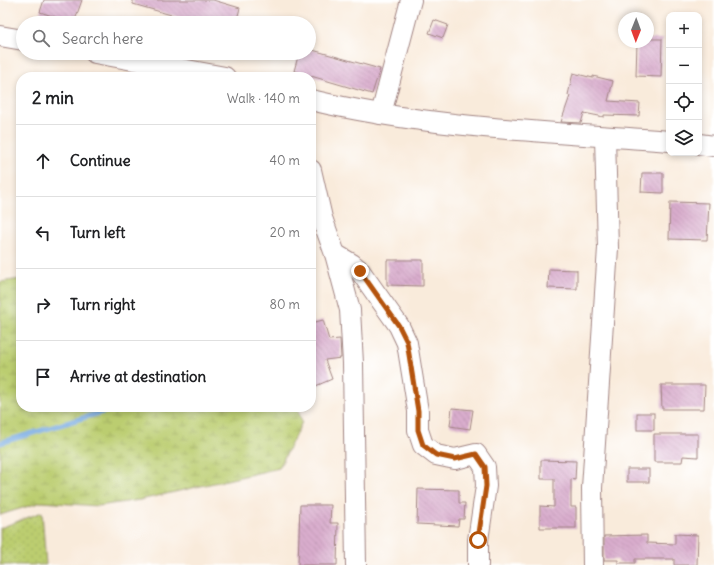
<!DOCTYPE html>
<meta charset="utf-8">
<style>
body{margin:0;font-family:Delius,sans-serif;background:#f6f6f6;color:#202124}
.controls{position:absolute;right:12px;top:12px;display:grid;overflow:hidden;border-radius:8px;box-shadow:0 2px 6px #0003}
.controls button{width:36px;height:36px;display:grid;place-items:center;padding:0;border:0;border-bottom:1px solid #e0e0e0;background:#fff;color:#202124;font:20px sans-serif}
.compass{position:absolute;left:618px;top:12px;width:36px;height:36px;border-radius:50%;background:#fff;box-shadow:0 2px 6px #0003;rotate:181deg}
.stop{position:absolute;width:12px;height:12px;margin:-9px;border:3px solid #b45309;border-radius:50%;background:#fff}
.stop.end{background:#b45309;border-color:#fff;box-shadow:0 1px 4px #0008}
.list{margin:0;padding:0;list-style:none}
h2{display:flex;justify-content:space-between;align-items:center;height:52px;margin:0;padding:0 16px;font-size:17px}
h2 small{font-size:13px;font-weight:400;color:#757577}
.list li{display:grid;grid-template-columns:26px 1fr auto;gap:12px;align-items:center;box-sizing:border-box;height:72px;padding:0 16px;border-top:1px solid #e0e0e0}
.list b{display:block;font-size:15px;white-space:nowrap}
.list em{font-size:13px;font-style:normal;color:#757577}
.icon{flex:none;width:22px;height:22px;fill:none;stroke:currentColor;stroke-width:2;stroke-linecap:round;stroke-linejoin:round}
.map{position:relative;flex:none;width:714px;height:565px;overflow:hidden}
.search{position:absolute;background:#fff;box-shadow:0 2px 6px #0003;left:16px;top:16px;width:300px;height:44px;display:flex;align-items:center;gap:10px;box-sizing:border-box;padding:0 14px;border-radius:22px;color:#757577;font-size:15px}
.panel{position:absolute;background:#fff;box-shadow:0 2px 6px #0003;left:16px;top:72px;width:300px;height:340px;border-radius:16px}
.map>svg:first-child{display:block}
</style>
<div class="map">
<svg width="714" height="565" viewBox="0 0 714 565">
<defs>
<pattern id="grass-dots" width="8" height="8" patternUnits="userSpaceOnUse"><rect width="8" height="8" fill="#bbcd70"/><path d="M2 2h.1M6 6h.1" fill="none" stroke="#a2b061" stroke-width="1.8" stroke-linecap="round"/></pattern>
<pattern id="wetland-marsh" width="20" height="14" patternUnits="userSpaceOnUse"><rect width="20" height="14" fill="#bbcd70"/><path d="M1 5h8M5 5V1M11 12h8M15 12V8" fill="none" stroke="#a2b061"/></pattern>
<pattern id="building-back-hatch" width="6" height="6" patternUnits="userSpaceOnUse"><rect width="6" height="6" fill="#d9adcd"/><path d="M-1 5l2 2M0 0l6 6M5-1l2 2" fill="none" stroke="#bc94b0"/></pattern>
</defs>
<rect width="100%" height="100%" fill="#fff"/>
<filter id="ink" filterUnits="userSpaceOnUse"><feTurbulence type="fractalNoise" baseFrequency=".025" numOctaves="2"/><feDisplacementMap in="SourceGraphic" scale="8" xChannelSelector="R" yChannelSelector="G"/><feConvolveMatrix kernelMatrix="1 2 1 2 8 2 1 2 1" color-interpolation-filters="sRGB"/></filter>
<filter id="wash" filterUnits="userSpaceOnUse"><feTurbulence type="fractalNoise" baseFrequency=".012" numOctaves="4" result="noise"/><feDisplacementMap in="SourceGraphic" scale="16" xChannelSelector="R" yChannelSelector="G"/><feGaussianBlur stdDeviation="0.9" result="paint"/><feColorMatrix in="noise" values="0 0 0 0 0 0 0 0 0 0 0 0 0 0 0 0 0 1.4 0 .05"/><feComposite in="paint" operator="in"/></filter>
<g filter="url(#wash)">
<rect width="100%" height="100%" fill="#f9ebdb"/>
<path fill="url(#grass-dots)" stroke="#82764e" d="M42 512 46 565H0V528Z"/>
<path fill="url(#wetland-marsh)" stroke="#82764e" d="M21 279V407H297L302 422 279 468 140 500 98 506 42 502 0 515V282Z"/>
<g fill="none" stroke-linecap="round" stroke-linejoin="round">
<path stroke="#75a9e1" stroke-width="5" d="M0 443 119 407"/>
</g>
<g id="blocks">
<g fill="url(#building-back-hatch)">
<path d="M44 0H82L74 23 40 12Z"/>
<path d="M133 0H213L240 8 236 23H199L133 4Z"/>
<path d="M434 20 448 25 443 38 429 33Z"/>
<path d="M648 39H662L661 77 636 76 637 42H648Z"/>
<path d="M309 49 380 69 372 94 294 71 299 53H309Z"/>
<path d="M573 73 593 78V76L613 81 608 101 640 103 639 116 604 115V117L584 113 581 123 561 122 570 96 568 95Z"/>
<path d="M642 173H663V193L641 192Z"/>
<path d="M670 202 709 203 707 240 669 239Z"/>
<path d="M387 260H423V286L387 285Z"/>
<path d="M549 269 577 270V289L548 288Z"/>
<path d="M323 320 329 340 340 339 341 358 325 360 332 379 311 388V323Z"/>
<path d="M661 385H705L704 409H662Z"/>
<path d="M452 408 473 410 470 429 450 426Z"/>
<rect x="637" y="413" width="17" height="17"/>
<path d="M654 434H698V457L683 456 682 462H654Z"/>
<path d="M541 460 576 461 575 480 571 479V507H576V528H540V506L554 507V479H541Z"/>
<rect x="627" y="469" width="22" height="13"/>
<path d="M418 489 459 490V503H465L464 519H459L458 526 417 524Z"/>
<path d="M300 505H331L330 523H338L337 565H298Z"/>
<path d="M675 534 698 535 697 565H674V559H635V563H618V560H604V536L647 535V543L675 544Z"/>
</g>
</g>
</g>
<g filter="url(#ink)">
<use href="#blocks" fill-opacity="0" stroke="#a28583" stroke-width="1"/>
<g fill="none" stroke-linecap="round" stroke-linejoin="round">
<defs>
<g id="minor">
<path d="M0 36 23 40"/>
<path d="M95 53 225 77"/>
<path d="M311 100C428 128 550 132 669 141"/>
<path d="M381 114 411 0"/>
<path d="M699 144 714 146"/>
<path d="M311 170 322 218 335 254 350 310 353 363 356 565"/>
<path d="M335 254 352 264 360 271 399 326 407 343 418 411V430L423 445 436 455 455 459 476 454 485 467 486 486 478 540V565"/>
<path d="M593 565 592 488 608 248 605 137"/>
</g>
</defs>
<use href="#minor" stroke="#a28583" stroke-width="22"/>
<use href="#minor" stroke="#fff" stroke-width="20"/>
</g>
</g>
<g fill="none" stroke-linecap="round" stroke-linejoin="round" filter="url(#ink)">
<path stroke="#b45309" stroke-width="5" d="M360 271 399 326 407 342 418 411V430L423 445 436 455 455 459 476 454 485 467 486 486 478 540"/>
</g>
</svg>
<div class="controls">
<button>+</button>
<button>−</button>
<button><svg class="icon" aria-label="locate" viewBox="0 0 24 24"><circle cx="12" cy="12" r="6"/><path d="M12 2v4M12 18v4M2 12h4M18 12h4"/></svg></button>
<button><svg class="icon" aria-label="layers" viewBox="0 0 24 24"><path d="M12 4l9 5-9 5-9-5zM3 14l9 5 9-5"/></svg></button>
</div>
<svg class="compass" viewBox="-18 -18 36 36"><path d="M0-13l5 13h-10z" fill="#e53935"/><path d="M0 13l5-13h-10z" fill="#757577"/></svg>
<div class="stop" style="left:478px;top:540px"></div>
<div class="stop end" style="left:360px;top:271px"></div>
<div class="search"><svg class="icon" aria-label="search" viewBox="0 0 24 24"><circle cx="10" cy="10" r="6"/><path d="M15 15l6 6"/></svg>Search here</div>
<section class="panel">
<h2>2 min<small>Walk · 140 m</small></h2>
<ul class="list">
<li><svg class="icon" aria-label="ahead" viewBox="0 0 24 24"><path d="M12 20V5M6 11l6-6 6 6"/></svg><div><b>Continue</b></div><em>40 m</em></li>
<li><svg class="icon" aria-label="left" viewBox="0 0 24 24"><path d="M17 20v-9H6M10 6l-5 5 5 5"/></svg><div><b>Turn left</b></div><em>20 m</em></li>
<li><svg class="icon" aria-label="right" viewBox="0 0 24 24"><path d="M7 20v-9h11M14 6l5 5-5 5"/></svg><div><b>Turn right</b></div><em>80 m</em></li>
<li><svg class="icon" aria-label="arrive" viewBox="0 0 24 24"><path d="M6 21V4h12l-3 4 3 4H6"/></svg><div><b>Arrive at destination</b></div></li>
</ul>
</section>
</div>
